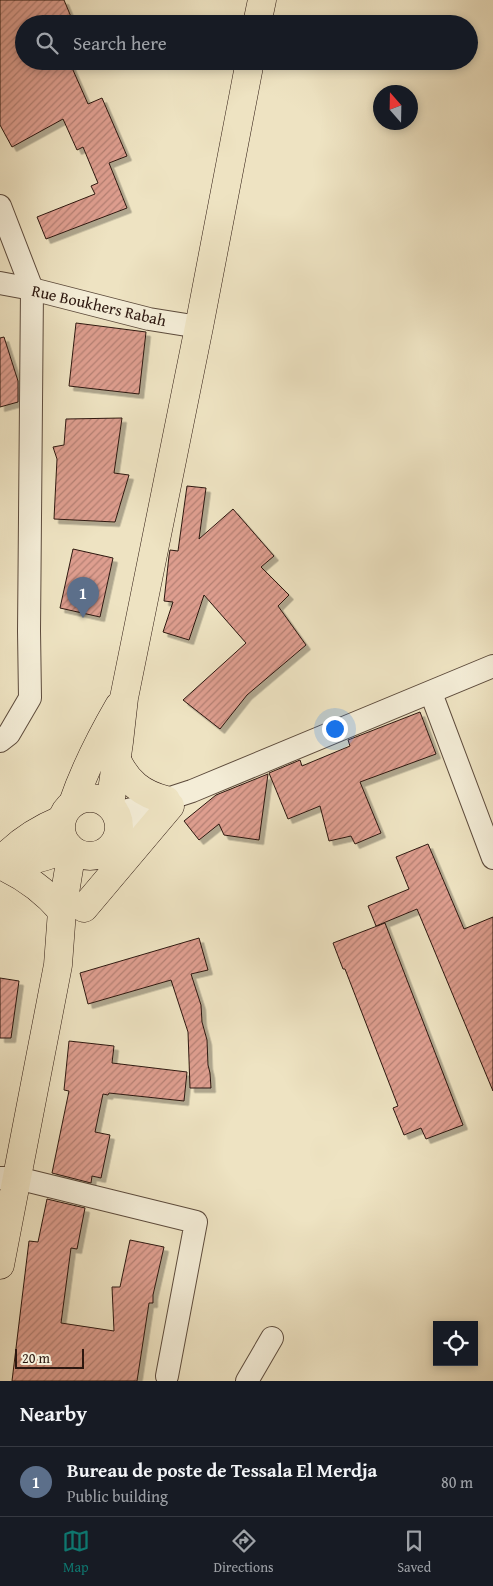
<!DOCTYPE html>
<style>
body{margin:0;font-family:"Gentium Book Plus",serif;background:#20242c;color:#f1f3f6}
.controls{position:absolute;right:15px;bottom:15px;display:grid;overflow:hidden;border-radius:0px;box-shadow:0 2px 8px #0003}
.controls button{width:45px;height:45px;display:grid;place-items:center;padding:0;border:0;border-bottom:1px solid #363941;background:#171b24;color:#f1f3f6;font:25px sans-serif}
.compass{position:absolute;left:373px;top:85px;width:45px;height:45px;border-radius:50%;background:#171b24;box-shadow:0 2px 8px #0003;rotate:340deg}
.scale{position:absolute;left:15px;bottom:12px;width:69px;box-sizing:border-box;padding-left:5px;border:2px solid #2d1810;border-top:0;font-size:14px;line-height:18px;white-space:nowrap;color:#2d1810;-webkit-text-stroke:4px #f4edd7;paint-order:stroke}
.you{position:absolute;left:334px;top:728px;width:18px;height:18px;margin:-12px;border:4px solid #fff;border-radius:50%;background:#1a73e8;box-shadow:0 0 0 8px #1a73e833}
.badge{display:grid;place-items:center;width:32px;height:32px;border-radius:50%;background:#0f766e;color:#fff;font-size:16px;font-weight:700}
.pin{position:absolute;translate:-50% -41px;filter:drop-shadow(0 1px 2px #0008)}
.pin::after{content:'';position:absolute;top:26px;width:18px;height:15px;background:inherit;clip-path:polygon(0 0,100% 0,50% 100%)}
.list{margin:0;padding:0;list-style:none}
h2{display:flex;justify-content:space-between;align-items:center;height:65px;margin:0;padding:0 20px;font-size:21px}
h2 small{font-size:16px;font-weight:400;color:#9ea1a6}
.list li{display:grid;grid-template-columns:32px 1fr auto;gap:15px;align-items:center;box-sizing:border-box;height:70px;padding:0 20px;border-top:1px solid #363941}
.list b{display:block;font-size:19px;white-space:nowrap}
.list p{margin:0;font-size:16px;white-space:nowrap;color:#9ea1a6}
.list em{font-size:16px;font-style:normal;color:#9ea1a6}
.icon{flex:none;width:28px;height:28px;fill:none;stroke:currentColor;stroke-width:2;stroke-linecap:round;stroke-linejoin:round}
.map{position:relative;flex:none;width:493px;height:1381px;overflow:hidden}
.search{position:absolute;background:#171b24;box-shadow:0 2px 8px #0003;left:15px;right:15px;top:15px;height:55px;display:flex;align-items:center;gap:12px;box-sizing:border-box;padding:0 18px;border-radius:28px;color:#9ea1a6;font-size:19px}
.sheet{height:135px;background:#171b24}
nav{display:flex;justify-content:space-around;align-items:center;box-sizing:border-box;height:70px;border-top:1px solid #363941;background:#171b24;font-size:14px;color:#9ea1a6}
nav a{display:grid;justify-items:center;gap:2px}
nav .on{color:#0f766e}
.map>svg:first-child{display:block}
</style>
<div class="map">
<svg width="493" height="1381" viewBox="0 0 493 1381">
<defs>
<pattern id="building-hatch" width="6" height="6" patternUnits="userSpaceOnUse" patternTransform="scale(1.25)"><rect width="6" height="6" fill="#de9e8f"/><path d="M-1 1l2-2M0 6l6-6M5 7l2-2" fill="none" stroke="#b48073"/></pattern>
<filter id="shadow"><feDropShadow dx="4.5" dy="4.5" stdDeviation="0" flood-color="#0004"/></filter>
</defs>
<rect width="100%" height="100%" fill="#eee3c2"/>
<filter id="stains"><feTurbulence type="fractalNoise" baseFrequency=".004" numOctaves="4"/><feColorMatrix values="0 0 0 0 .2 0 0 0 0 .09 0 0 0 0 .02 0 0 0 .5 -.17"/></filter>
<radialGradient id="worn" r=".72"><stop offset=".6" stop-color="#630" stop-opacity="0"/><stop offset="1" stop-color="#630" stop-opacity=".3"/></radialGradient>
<g fill="url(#building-hatch)" stroke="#2d1810" filter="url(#shadow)">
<path d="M0 0H64L74 24H24V61H69L88 104 102 98 127 156 109 163 127 208 46 239 37 217 95 194 91 186 98 183 83 147 77 150 63 119 12 147 0 125Z"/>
<path d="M76 323 146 332 139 394 69 386Z"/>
<path d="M4 337 18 381V402L0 407V338Z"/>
<path d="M122 418 114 473 129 475 115 522 54 519 57 459 53 447 64 445 66 419Z"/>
<path d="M187 486 206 488 199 539 233 509 274 556 261 567 289 595 278 606 306 645 247 695 220 729 183 700 246 643 204 595 189 640 163 632 173 602 164 601 169 556 170 550 178 551Z"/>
<path d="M73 549 113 558 100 617 60 608Z"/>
<path d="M420 712 436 754 360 782 381 833 355 844 351 836 329 841 320 806 288 819 269 773 300 760 302 766 350 746 348 740Z"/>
<path d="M268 774 259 840 224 835 219 824 199 840 184 821 216 795Z"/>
<path d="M428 844 464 929 493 917V1091L417 909 376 926 368 906 409 889 396 857Z"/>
<path d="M385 923 463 1125 426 1139 421 1128 404 1135 393 1108 398 1106 345 969H343L333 943Z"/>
<path d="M199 938 208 970 191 974 201 1005 202 1022 207 1040 208 1065 210 1073 211 1088H190L188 1032 171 980 88 1004 80 973Z"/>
<path d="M0 978 19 981 11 1038H0Z"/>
<path d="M69 1041 114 1046 112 1063 187 1072 184 1101 109 1093 108 1095 103 1094 95 1132 110 1135 101 1178 92 1176 91 1183 52 1173 69 1091 64 1090Z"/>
<path d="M47 1199 85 1208 77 1249 71 1248 61 1323 114 1331 112 1287H120L130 1240 164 1247 153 1295V1303H149L137 1381H12L29 1241 38 1242Z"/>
</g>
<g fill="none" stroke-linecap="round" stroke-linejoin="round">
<defs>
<g id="minor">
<path d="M0 206 32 289 29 631 30 698 9 734 0 741"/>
<path d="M0 283 32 289 149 319 199 327"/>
<path d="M431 693 493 858"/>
<path d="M115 813 149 805 192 791 493 666"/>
<path d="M115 840 157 815"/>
<path d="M0 1178H17L196 1222 167 1376"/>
<path d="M247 1381 272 1338"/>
</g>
<g id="major">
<path d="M257 24 262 0"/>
<path d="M117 760C127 782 142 794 166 800"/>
<circle cx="90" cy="827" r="29"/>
<path d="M73 803C85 768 101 737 119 706"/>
<path d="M110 805 119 742 124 698 199 327 250 61"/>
<path d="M0 862C18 842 37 830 61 820"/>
<path d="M0 864C25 863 46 858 69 847"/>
<path d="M0 865C25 876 44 890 62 911"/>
<path d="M84 908 170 806"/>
<path d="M0 1265 58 965 62 911 72 850"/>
</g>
</defs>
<use href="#minor" stroke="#5d4b3c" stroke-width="24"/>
<use href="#major" stroke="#2d1810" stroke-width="29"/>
<use href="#minor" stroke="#f4edd7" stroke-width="22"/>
<use href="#major" stroke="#eee3c2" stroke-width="28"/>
</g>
<g text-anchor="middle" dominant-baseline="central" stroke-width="4" stroke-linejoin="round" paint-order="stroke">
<g font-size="16" fill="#2d1810" stroke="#f4edd7">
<text transform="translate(99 305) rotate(13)">Rue Boukhers Rabah</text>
</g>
</g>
<rect width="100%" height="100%" filter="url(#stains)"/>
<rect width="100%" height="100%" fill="url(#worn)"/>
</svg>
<div class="controls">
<button><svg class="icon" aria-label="locate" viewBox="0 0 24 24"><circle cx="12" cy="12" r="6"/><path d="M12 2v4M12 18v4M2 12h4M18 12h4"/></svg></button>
</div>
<svg class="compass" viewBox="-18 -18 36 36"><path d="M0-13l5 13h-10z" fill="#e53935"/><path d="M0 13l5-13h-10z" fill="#9ea1a6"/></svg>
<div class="scale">20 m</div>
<div class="you"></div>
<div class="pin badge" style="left:83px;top:618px;background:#5c6f8a">1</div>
<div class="search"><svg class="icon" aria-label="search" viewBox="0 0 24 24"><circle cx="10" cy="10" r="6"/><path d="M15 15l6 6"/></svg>Search here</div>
</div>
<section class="sheet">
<h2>Nearby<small></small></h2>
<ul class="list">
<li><span class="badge" style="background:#5c6f8a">1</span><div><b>Bureau de poste de Tessala El Merdja</b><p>Public building</p></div><em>80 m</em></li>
</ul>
</section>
<nav>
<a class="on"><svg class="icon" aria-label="map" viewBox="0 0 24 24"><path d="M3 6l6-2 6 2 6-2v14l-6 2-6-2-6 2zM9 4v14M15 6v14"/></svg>Map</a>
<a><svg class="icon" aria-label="directions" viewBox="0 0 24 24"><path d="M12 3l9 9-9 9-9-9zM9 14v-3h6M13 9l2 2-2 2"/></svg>Directions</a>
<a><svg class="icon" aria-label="saved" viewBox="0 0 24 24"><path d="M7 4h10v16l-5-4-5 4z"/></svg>Saved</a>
</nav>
